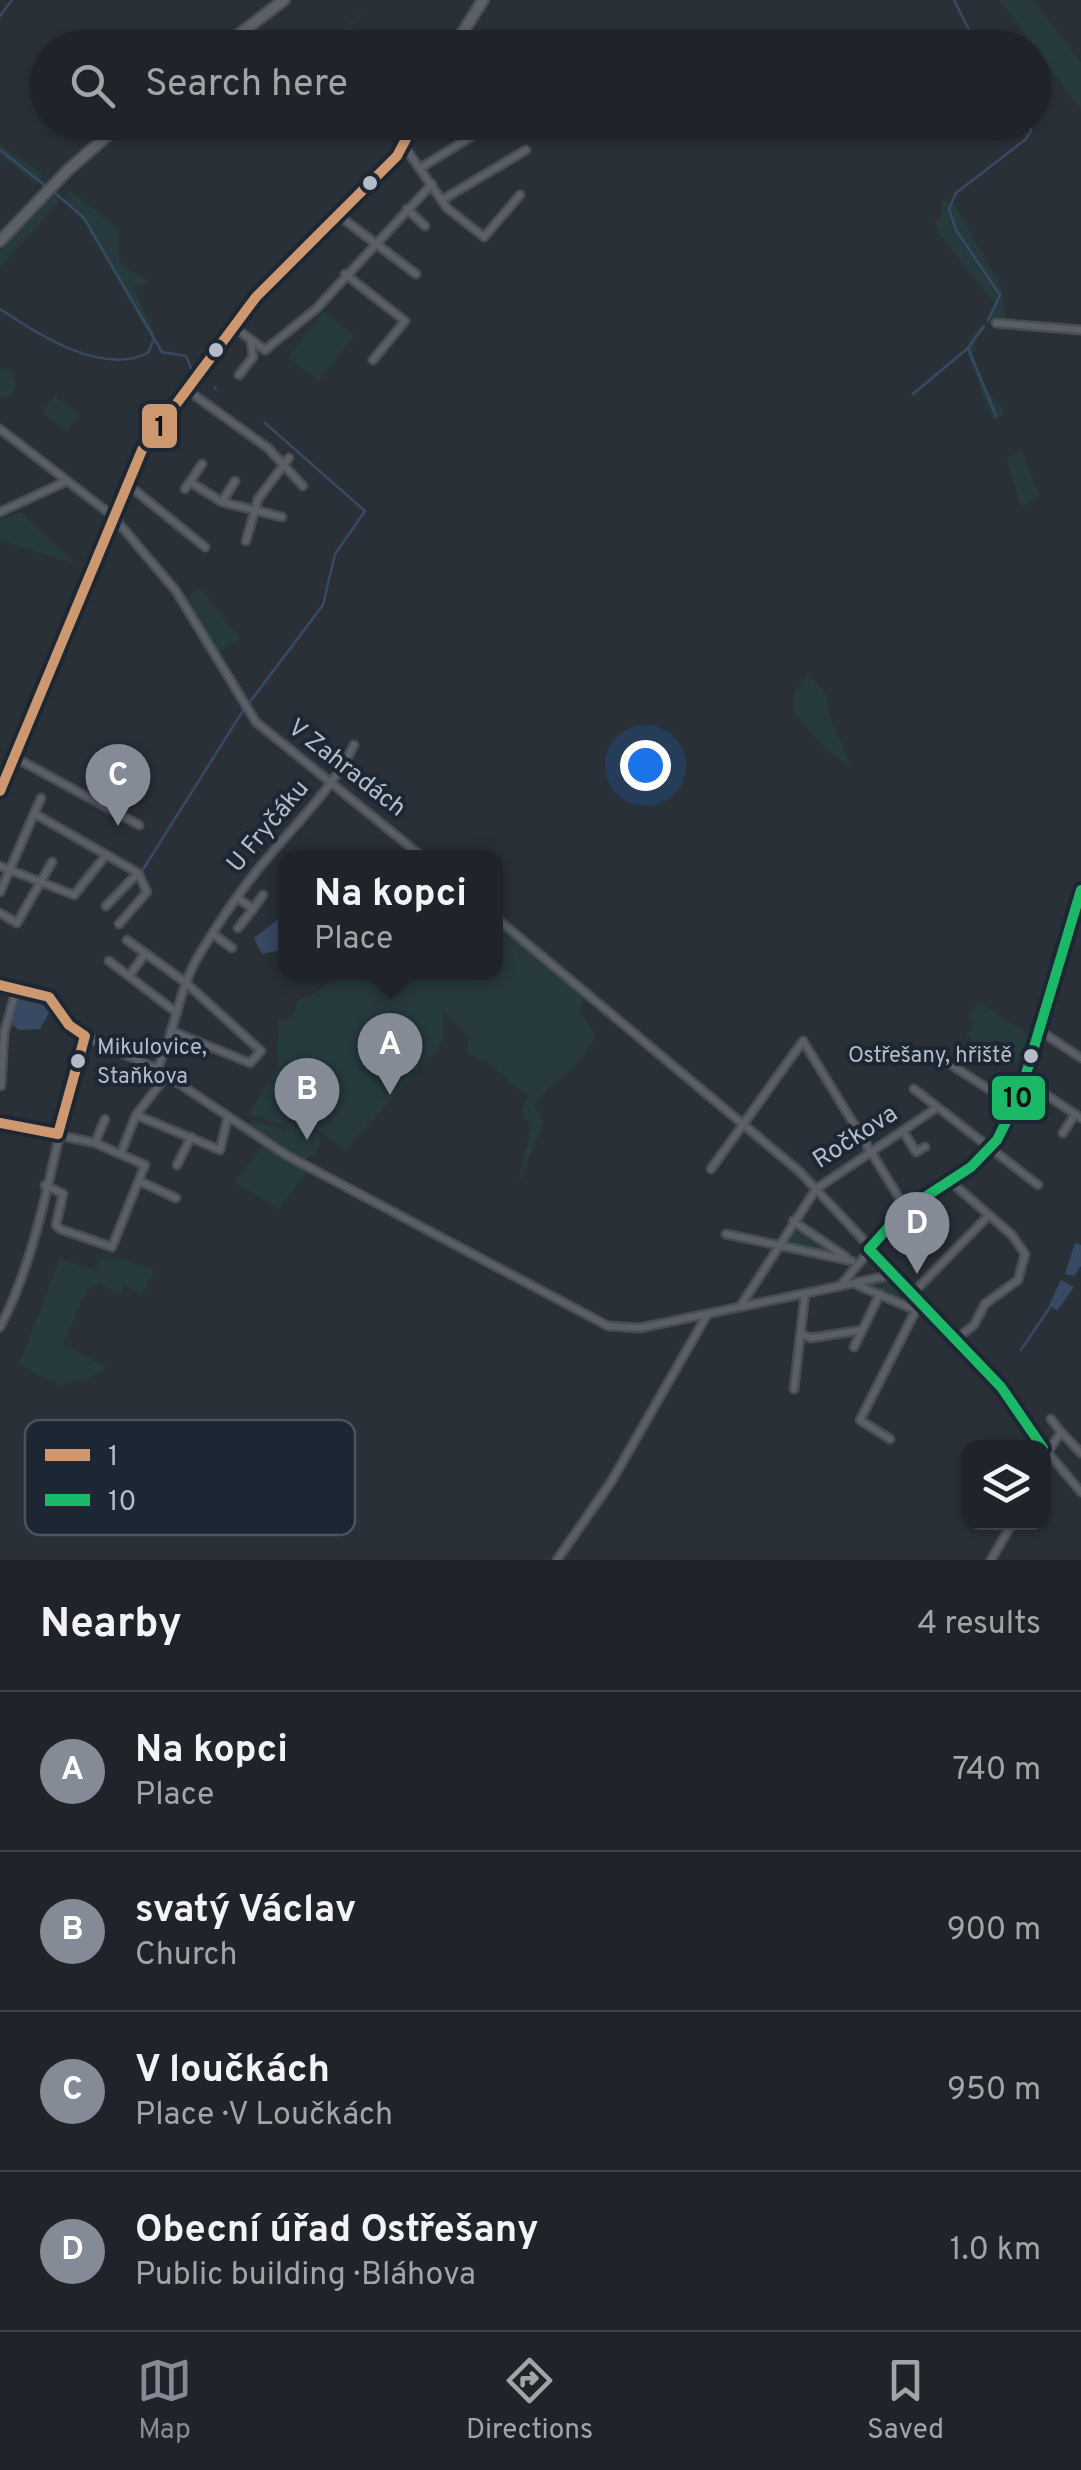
<!DOCTYPE html>
<meta charset="utf-8">
<style>
body{margin:0;font-family:Overpass,sans-serif;background:#2d3036;color:#f1f3f6}
.controls{position:absolute;right:30px;bottom:30px;display:grid;overflow:hidden;border-radius:20px;box-shadow:0 2px 8px #0004}
.controls button{width:90px;height:90px;display:grid;place-items:center;padding:0;border:0;border-bottom:2px solid #3d4147;background:#20242a;color:#f1f3f6;font:50px sans-serif}
.you{position:absolute;left:645px;top:765px;width:35px;height:35px;margin:-25px;border:8px solid #fff;border-radius:50%;background:#1a73e8;box-shadow:0 0 0 15px #1a73e833}
.badge{display:grid;place-items:center;width:65px;height:65px;border-radius:50%;background:#848b96;color:#fff;font-size:32px;font-weight:700}
.pin{position:absolute;translate:-50% -82px;filter:drop-shadow(0 2px 5px #0008)}
.pin::after{content:'';position:absolute;top:52px;width:35px;height:30px;background:inherit;clip-path:polygon(0 0,100% 0,50% 100%)}
.popup{position:absolute;left:278px;top:850px;width:225px;height:130px;box-sizing:border-box;display:grid;place-content:center;border-radius:20px;background:#20242a;filter:drop-shadow(0 2px 8px #0005);font-size:32px;white-space:nowrap;color:#a2a4a8}
.popup b{font-size:38px;color:#f1f3f6}
.popup::after{content:'';position:absolute;left:50%;top:100%;margin-left:-20px;border:20px solid transparent;border-top-color:#20242a}
.list{margin:0;padding:0;list-style:none}
h2{display:flex;justify-content:space-between;align-items:center;height:130px;margin:0;padding:0 40px;font-size:42px}
h2 small{font-size:32px;font-weight:400;color:#a2a4a8}
.list li{display:grid;grid-template-columns:65px 1fr auto;gap:30px;align-items:center;box-sizing:border-box;height:160px;padding:0 40px;border-top:2px solid #3d4147}
.list b{display:block;font-size:38px;white-space:nowrap}
.list p{margin:0;font-size:32px;white-space:nowrap;color:#a2a4a8}
.list em{font-size:32px;font-style:normal;color:#a2a4a8}
.icon{flex:none;width:55px;height:55px;fill:none;stroke:currentColor;stroke-width:2;stroke-linecap:round;stroke-linejoin:round}
.map{position:relative;flex:none;width:1081px;height:1560px;overflow:hidden}
.search{position:absolute;background:#20242a;box-shadow:0 2px 8px #0004;left:30px;right:30px;top:30px;height:110px;display:flex;align-items:center;gap:25px;box-sizing:border-box;padding:0 35px;border-radius:55px;color:#a2a4a8;font-size:38px}
.sheet{height:770px;background:#20242a}
nav{display:flex;justify-content:space-around;align-items:center;box-sizing:border-box;height:140px;border-top:2px solid #3d4147;background:#20242a;font-size:28px;color:#a2a4a8}
nav a{display:grid;justify-items:center;gap:5px}
nav .on{color:#848b96}
.map>svg:first-child{display:block}
</style>
<div class="map">
<svg width="1081" height="1560" viewBox="0 0 1081 1560">
<rect width="100%" height="100%" fill="#2a3038"/>
<g fill="#273a3e">
<path d="M1000 0H1033L1081 63V110Z"/>
<path d="M364 8 350 27 380 47H341L333 41Z"/>
<path d="M0 145 44 175 36 184 0 155Z"/>
<path d="M69 190 119 230V262L150 283 133 287 154 332 156 346 82 219 64 202Z"/>
<path d="M53 195 58 196 57 204 0 267V251Z"/>
<path d="M942 200 953 202 1001 287 1006 321 985 319 994 303 939 234 935 223 942 215Z"/>
<path d="M323 312 354 335 319 381 288 358Z"/>
<path d="M982 325 986 328C958 352 984 387 1003 409V415L993 420 966 350 970 337Z"/>
<path d="M0 368 12 372 16 383 11 395 0 398Z"/>
<path d="M55 395 79 415 66 431 42 412Z"/>
<path d="M1022 451 1039 496 1021 507 1007 458Z"/>
<path d="M21 512 75 564 0 540V520Z"/>
<path d="M200 588 240 639 218 652 184 599Z"/>
<path d="M808 675 827 695 829 715 852 768 825 748 794 712V693Z"/>
<path d="M497 923 584 995 579 1010 595 1035C585 1067 550 1080 534 1106L544 1122 518 1187 531 1126 522 1113 527 1095 491 1065 467 1054 469 1037 443 1011 444 1035 438 1049 345 1150 294 1113 283 1126 249 1114 277 1068 279 1021 293 1018 298 999 310 997 333 979 331 973 495 972Z"/>
<path d="M979 1001 1032 1037 1012 1067 966 1036 975 1022 968 1017Z"/>
<path d="M292 1117 321 1136 318 1149 306 1160 248 1127 251 1120 283 1129 282 1134Z"/>
<path d="M263 1146 308 1169 279 1209 234 1182Z"/>
<path d="M794 1224 844 1256 783 1243Z"/>
<path d="M60 1259 96 1271 101 1259H124L154 1271 142 1295 124 1285 119 1293 99 1283 87 1290 63 1344 106 1367 87 1379 58 1385 19 1364Z"/>
<path d="M886 1280 895 1282 916 1305 914 1308 863 1286Z"/>
</g>
<g fill="#384963">
<path d="M285 914V949L262 954 254 938Z"/>
<path d="M21 995 51 1009 40 1029 19 1030 12 1024Z"/>
<path d="M1075 1243 1081 1245V1266L1074 1276 1065 1274Z"/>
<path d="M1061 1280 1074 1287 1057 1311 1049 1305Z"/>
</g>
<g fill="none" stroke-linecap="round" stroke-linejoin="round">
<g stroke="#384963" stroke-width="2.5">
<path d="M954 0 978 48"/>
<path d="M0 16 12 0"/>
<path d="M0 150 47 187"/>
<path d="M54 192 84 218 162 352 186 356 191 368"/>
<path d="M0 309C39 335 102 376 148 353L154 339"/>
<path d="M988 321 1000 295 956 230 949 209 956 193 1026 139 1031 131 1028 122"/>
<path d="M968 348 996 416"/>
<path d="M215 388 216 389"/>
<path d="M913 394 968 348 984 326"/>
<path d="M249 703 323 605 335 554 365 511 265 423"/>
<path d="M142 871 244 709"/>
<path d="M1021 1350 1050 1307"/>
</g>
<defs>
<g id="minor">
<path d="M593 48V47"/>
<path d="M404 146 447 208 484 237 520 195"/>
<path d="M422 167 495 122"/>
<path d="M442 200 526 150"/>
<path d="M407 209 425 226"/>
<path d="M338 215 416 274"/>
<path d="M345 274 405 321 373 360"/>
<path d="M996 323 1081 330"/>
<path d="M234 327 265 350 316 309 432 184"/>
<path d="M239 375 253 357 251 341"/>
<path d="M187 390 268 448 303 486"/>
<path d="M0 429 109 513"/>
<path d="M190 482 222 502 282 517"/>
<path d="M127 484 205 547"/>
<path d="M185 489 202 464"/>
<path d="M222 502 235 481"/>
<path d="M0 512 67 481"/>
<path d="M116 520 176 591 256 722 424 858"/>
<path d="M246 541 258 499 289 458"/>
<path d="M14 757 139 825"/>
<path d="M35 814 138 873 147 892 119 924"/>
<path d="M0 866 74 895 106 855"/>
<path d="M0 892 41 798"/>
<path d="M238 898 253 909 263 895"/>
<path d="M106 906 138 873"/>
<path d="M0 913 17 923 52 862"/>
<path d="M495 917 799 1171 1001 1387 1043 1448"/>
<path d="M238 928 253 909"/>
<path d="M213 934 232 948"/>
<path d="M127 940 185 982 261 1051 250 1063 174 1032"/>
<path d="M109 961 177 1013"/>
<path d="M129 976 145 954"/>
<path d="M0 985 49 997 80 1034 157 1069 286 1155 608 1326 640 1328 892 1275"/>
<path d="M1039 1030 1081 1058"/>
<path d="M939 1057 1015 1106"/>
<path d="M157 1069C175 1032 178 990 199 955 220 920 244 885 270 855 300 819 333 788 354 745"/>
<path d="M1024 1080 1081 1118"/>
<path d="M1 1086 4 1033 17 988"/>
<path d="M914 1089 1038 1185"/>
<path d="M136 1115 220 1150 228 1116"/>
<path d="M0 1123 95 1143 145 1165 112 1247 60 1229 56 1225 63 1194 45 1185"/>
<path d="M903 1131 916 1152 925 1147"/>
<path d="M1063 1133 1075 1114"/>
<path d="M95 1143 105 1119"/>
<path d="M121 1153 136 1115 167 1075"/>
<path d="M177 1165 191 1137"/>
<path d="M711 1169 803 1041 906 1209"/>
<path d="M139 1181 176 1198"/>
<path d="M950 1181 1012 1235 1025 1254 1018 1280 985 1304 974 1325 956 1339"/>
<path d="M793 1221 846 1257"/>
<path d="M726 1234 852 1261"/>
<path d="M857 1285 915 1310"/>
<path d="M840 1286 902 1212 971 1167 997 1140 1020 1094 1081 890"/>
<path d="M911 1295 989 1215"/>
<path d="M740 1307 816 1189 935 1109"/>
<path d="M0 1327C45 1242 55 1130 85 1036"/>
<path d="M803 1335 811 1338 862 1330"/>
<path d="M854 1347 880 1294"/>
<path d="M794 1389 805 1294"/>
<path d="M1061 1432 1081 1453"/>
<path d="M890 1439 860 1420 919 1304"/>
<path d="M1044 1448 1081 1492"/>
<path d="M1047 1453 1061 1432 1051 1419"/>
<path d="M557 1560 611 1482 707 1315"/>
<path d="M991 1560 1013 1522"/>
</g>
<g id="major">
<path d="M221 48 284 0"/>
<path d="M453 48 483 0"/>
<path d="M0 241 68 170 123 122"/>
<path d="M0 791 111 520 117 518 114 512 142 450 256 297 397 156 415 122"/>
</g>
</defs>
<use href="#minor" stroke="#484c53" stroke-width="11"/>
<use href="#major" stroke="#484c55" stroke-width="14"/>
<use href="#minor" stroke="#5a5e66" stroke-width="6"/>
<use href="#major" stroke="#5c6168" stroke-width="9"/>
<defs>
<g id="bus-1">
<path d="M0 791 142 450 256 297 397 156 415 122"/>
<path d="M0 985 49 997 69 1025 85 1036 58 1134 0 1123"/>
</g>
<g id="bus-2">
<path d="M869 1249 902 1212 971 1167 997 1140 1020 1094 1081 890"/>
<path d="M869 1249 1001 1387 1043 1448"/>
</g>
</defs>
<use href="#bus-1" stroke="#1d2633" stroke-width="18"/>
<use href="#bus-2" stroke="#1d2633" stroke-width="18"/>
<use href="#bus-1" stroke="#cd976f" stroke-width="10"/>
<use href="#bus-2" stroke="#1ab867" stroke-width="10"/>
</g>
<g fill="#b4bcc9" stroke="#1d2633" stroke-width="4">
<circle cx="370" cy="183" r="9"/>
<circle cx="216" cy="350" r="9"/>
<circle cx="1031" cy="1056" r="9"/>
<circle cx="78" cy="1061" r="9"/>
</g>
<g text-anchor="middle" dominant-baseline="central" stroke-width="8" stroke-linejoin="round" paint-order="stroke">
<g font-size="22" fill="#b4bcc9" stroke="#1d2633" text-anchor="start">
<text x="97" y="1048">Mikulovice,<tspan x="97" dy="29">Staňkova</tspan></text>
<text x="1012" y="1056" text-anchor="end">Ostřešany, hřiště</text>
</g>
<g font-size="25" fill="#b4bcc9" stroke="#1d2633">
<text transform="translate(346 769) rotate(38)">V Zahradách</text>
<text transform="translate(269 827) rotate(-50)">U Fryčáku</text>
<text transform="translate(856 1138) rotate(-33)">Ročkova</text>
</g>
</g>
<rect x="25" y="1420" width="330" height="115" rx="15" fill="#1d2633" stroke="#4a5360" stroke-width="2.5"/>
<rect x="45" y="1449" width="45" height="12" fill="#cd976f"/>
<rect x="45" y="1494" width="45" height="12" fill="#1ab867"/>
<g font-size="28" fill="#b4bcc9">
<text x="108" y="1465">1</text>
<text x="108" y="1510">10</text>
</g>
<g stroke="#1d2633" stroke-width="4">
<rect x="140" y="402" width="39" height="48" rx="10" fill="#cd976f"/>
<rect x="990" y="1074" width="57" height="48" rx="10" fill="#1ab867"/>
</g>
<g font-size="28" text-anchor="middle" font-weight="bold" fill="#111">
<text x="160" y="436">1</text>
<text x="1018" y="1107">10</text>
</g>
</svg>
<div class="controls">
<button><svg class="icon" aria-label="layers" viewBox="0 0 24 24"><path d="M12 4l9 5-9 5-9-5zM3 14l9 5 9-5"/></svg></button>
</div>
<div class="you"></div>
<div class="pin badge" style="left:390px;top:1095px">A</div>
<div class="popup"><b>Na kopci</b>Place</div>
<div class="pin badge" style="left:307px;top:1140px">B</div>
<div class="pin badge" style="left:118px;top:826px">C</div>
<div class="pin badge" style="left:917px;top:1274px">D</div>
<div class="search"><svg class="icon" aria-label="search" viewBox="0 0 24 24"><circle cx="10" cy="10" r="6"/><path d="M15 15l6 6"/></svg>Search here</div>
</div>
<section class="sheet">
<h2>Nearby<small>4 results</small></h2>
<ul class="list">
<li><span class="badge">A</span><div><b>Na kopci</b><p>Place</p></div><em>740 m</em></li>
<li><span class="badge">B</span><div><b>svatý Václav</b><p>Church</p></div><em>900 m</em></li>
<li><span class="badge">C</span><div><b>V loučkách</b><p>Place · V Loučkách</p></div><em>950 m</em></li>
<li><span class="badge">D</span><div><b>Obecní úřad Ostřešany</b><p>Public building · Bláhova</p></div><em>1.0 km</em></li>
</ul>
</section>
<nav>
<a class="on"><svg class="icon" aria-label="map" viewBox="0 0 24 24"><path d="M3 6l6-2 6 2 6-2v14l-6 2-6-2-6 2zM9 4v14M15 6v14"/></svg>Map</a>
<a><svg class="icon" aria-label="directions" viewBox="0 0 24 24"><path d="M12 3l9 9-9 9-9-9zM9 14v-3h6M13 9l2 2-2 2"/></svg>Directions</a>
<a><svg class="icon" aria-label="saved" viewBox="0 0 24 24"><path d="M7 4h10v16l-5-4-5 4z"/></svg>Saved</a>
</nav>
